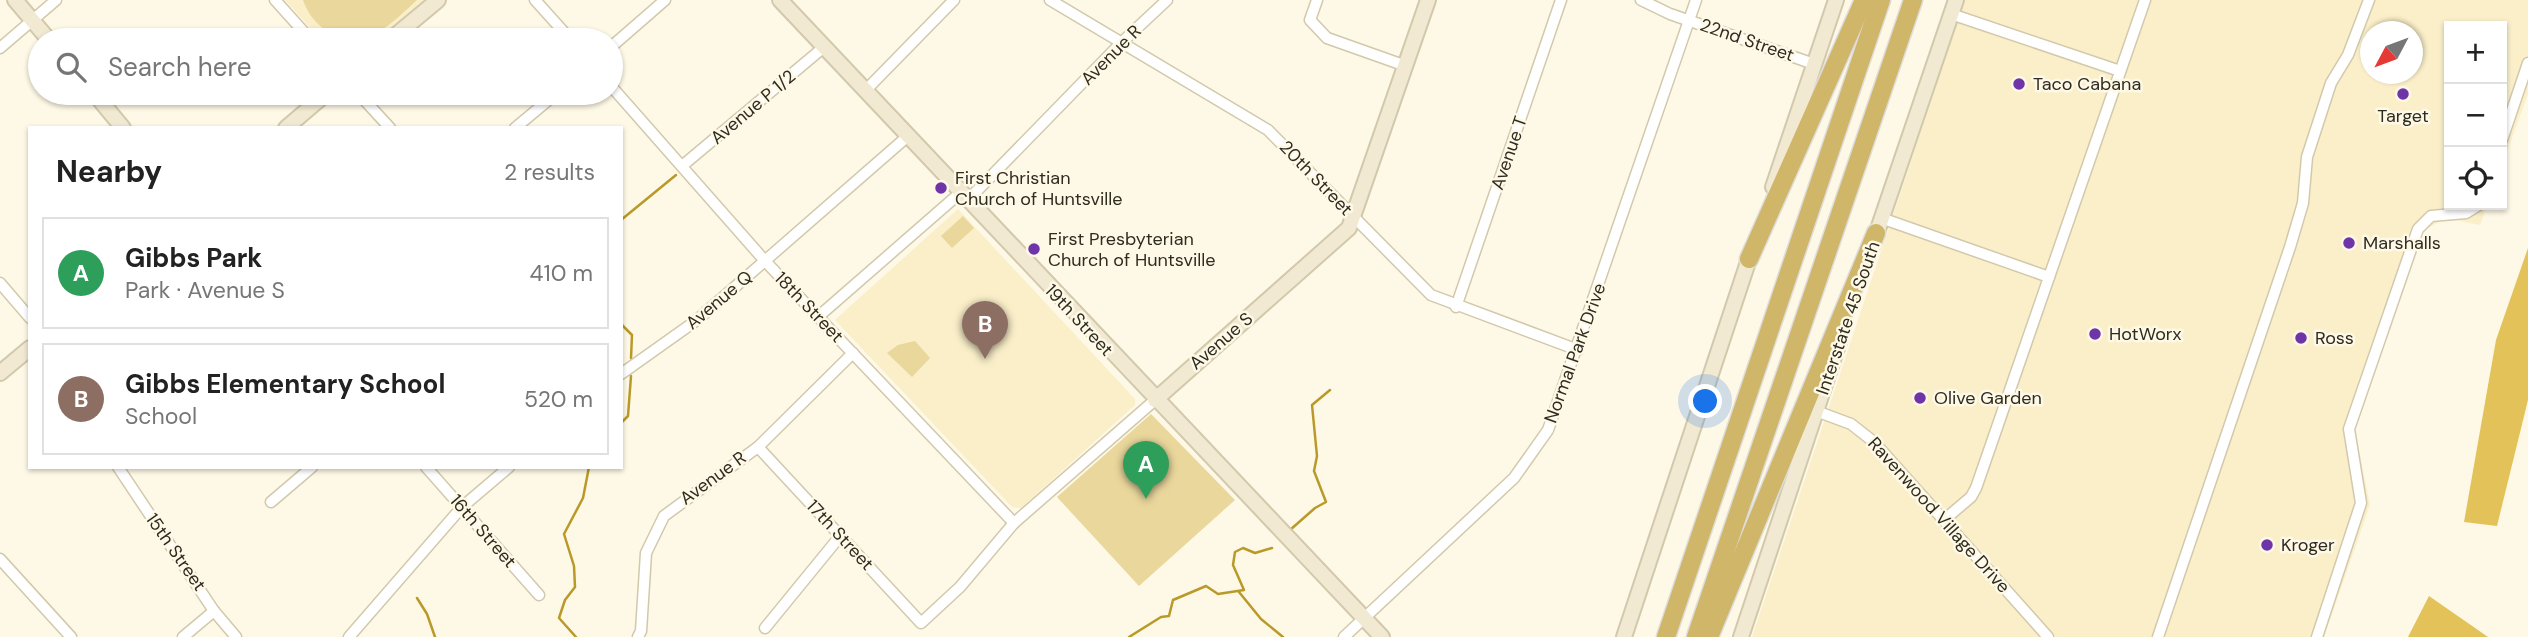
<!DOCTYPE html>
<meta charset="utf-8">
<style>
body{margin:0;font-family:"DM Sans",sans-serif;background:#f2f2f2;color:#222}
.controls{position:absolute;right:21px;top:21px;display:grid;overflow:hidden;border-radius:0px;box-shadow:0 2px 5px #0004}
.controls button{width:63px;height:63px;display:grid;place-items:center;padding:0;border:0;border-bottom:2px solid #e0e0e0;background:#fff;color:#222;font:35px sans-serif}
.compass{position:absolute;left:2360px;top:21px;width:63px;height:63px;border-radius:50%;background:#fff;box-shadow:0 2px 5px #0004;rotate:229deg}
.you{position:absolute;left:1706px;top:402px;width:24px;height:24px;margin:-18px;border:5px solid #fff;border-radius:50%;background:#1a73e8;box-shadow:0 0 0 10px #1a73e833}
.badge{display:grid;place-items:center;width:46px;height:46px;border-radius:50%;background:#111827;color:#fff;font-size:23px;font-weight:700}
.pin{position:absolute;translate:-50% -58px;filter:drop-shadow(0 2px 4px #0008)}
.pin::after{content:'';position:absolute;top:37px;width:24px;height:21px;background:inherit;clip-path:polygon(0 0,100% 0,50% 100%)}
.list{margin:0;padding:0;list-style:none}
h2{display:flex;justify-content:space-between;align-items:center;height:91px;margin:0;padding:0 28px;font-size:30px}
h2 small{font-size:23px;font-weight:400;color:#767676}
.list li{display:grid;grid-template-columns:46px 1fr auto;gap:21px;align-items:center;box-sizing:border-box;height:112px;margin:0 14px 14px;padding:0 14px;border:2px solid #e0e0e0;border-radius:0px}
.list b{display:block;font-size:26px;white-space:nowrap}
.list p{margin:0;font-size:23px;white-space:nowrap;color:#767676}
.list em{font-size:23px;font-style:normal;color:#767676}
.icon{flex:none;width:38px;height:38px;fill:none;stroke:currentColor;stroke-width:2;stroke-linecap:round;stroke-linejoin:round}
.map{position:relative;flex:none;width:2528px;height:637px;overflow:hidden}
.search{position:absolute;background:#fff;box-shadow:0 2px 5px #0004;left:28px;top:28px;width:595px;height:77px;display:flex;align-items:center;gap:18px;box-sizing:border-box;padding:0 24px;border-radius:38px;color:#767676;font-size:26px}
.panel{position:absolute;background:#fff;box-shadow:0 2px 5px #0004;left:28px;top:126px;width:595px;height:343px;border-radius:0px}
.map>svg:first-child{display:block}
</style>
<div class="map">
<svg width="2528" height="637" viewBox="0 0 2528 637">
<rect width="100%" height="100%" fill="#fef8e6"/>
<g fill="#faefc9" fill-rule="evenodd">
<path d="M285 0H424L377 40H321Z"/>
<path d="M1965 0H2528V94L2502 165V26H2449V205H2487L2480 225 2446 218 2423 231 2355 431 2370 505 2324 637H1752ZM2370 32H2412V74H2370Z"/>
<path d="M958 209 1135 399V405L1021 508 1012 507 835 320Z"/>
</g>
<g fill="#e9d79c">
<path d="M303 0H417C405 11 392 24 378 32 348 49 314 32 303 0Z"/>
<path d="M963 216 974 228 952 248 941 236Z"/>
<path d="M915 341 930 358 912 377 887 353 898 345Z"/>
<path d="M1151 414 1235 500 1139 586 1057 497Z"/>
</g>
<g fill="#e2c259">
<path d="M2528 248V400L2497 526 2464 522 2496 340Z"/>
<path d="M2429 596 2488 637H2408Z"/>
</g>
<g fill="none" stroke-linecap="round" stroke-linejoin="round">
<g stroke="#b99a29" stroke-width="2.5">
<path d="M621 220 676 175"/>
<path d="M621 324 632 335 631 358"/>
<path d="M621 423 628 416 631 376"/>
<path d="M1290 530 1315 508 1326 502 1314 471 1317 456 1312 405 1330 390"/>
<path d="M1239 592 1261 619 1283 637"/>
<path d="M417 598 427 614 435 637"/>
<path d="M576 637 559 618 565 600 575 587 574 566 564 534 583 498 589 467"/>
<path d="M1129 637 1161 617 1169 616 1173 600 1206 586 1218 594 1244 590 1233 565 1235 552 1243 548 1255 553 1272 548"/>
</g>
<defs>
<g id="street">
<path d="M275 0 311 40"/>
<path d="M535 0 571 40"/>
<path d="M1050 0 1268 130 1431 295 1578 350"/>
<path d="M1317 0 1310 20 1327 38 1406 66"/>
<path d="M1641 0 1670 14 1814 64"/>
<path d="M1951 14 2120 71"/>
<path d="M611 47 665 0"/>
<path d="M0 48 56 0"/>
<path d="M611 86 765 261 1014 523"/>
<path d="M865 91 954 0"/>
<path d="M358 93 390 128"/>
<path d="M515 128 557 93"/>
<path d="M2502 140 2528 63"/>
<path d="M682 166 824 47"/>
<path d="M967 201 1121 43 1167 0"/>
<path d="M1881 218 2049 277"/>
<path d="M0 283 30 318"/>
<path d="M1456 307 1561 0"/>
<path d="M819 316 960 193"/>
<path d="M621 374 697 320 908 136"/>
<path d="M1816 411 1851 424 1874 442 2048 637"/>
<path d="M758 447 921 623 960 587 1014 523 1155 400"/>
<path d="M118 467 214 611 236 637"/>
<path d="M426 467 539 595"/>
<path d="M271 502 312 467"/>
<path d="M1944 520 1971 497 1976 488 2145 0"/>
<path d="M0 559 71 637"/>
<path d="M765 628 841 535"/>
<path d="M183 637 214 611"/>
<path d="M349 637 462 507 509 467"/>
<path d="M638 637 641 631 646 553 664 516 758 447 853 353"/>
<path d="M1344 637 1514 478 1548 430 1696 0"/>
<path d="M2158 637 2290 247 2303 203 2307 157 2331 83 2348 55 2369 0"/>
<path d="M2317 637 2361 503 2349 429 2418 229 2431 216 2466 213 2479 205"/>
</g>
<g id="secondary">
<path d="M15 0 49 40"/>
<path d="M780 0 1382 637"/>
<path d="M390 40 438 0"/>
<path d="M94 93 123 128"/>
<path d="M286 128 327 93"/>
<path d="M1773 187 1836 0"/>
<path d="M1874 241 1956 0"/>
<path d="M0 373 30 348"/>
<path d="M1155 400 1349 228 1428 0"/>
<path d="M1624 637 1752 250"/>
<path d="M1741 637 1841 336"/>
</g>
<g id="highway">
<path d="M1749 259 1864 0"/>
<path d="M1666 637 1881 0"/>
<path d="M1696 637 1913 0"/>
<path d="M1709 637 1876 233"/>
</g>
</defs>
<use href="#street" stroke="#d2c9ac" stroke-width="13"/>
<use href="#secondary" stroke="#d2c9ac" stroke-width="18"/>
<use href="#highway" stroke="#dedddb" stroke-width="21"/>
<use href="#street" stroke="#fff" stroke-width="10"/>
<use href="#secondary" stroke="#f1e9d2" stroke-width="14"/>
<use href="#highway" stroke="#cfb668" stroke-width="18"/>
</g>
<g fill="#7034a9" stroke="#fef8e6" stroke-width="2.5">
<circle cx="2019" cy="84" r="7"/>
<circle cx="2403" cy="94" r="7"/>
<circle cx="941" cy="188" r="7"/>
<circle cx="2349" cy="243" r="7"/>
<circle cx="1034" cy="249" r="7"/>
<circle cx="2095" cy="334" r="7"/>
<circle cx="2301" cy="338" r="7"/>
<circle cx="1920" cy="398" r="7"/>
<circle cx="2267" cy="545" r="7"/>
</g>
<g text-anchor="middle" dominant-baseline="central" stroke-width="5" stroke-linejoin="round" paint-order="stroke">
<g font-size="18" fill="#2e2b1f" stroke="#fef8e6">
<text transform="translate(1747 40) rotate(19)">22nd Street</text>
<text transform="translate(1111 55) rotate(-45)">Avenue R</text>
<text transform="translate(753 107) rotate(-40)">Avenue P 1/2</text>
<text transform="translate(1509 153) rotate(-71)">Avenue T</text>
<text transform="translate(1316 178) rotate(46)">20th Street</text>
<text transform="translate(719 300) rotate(-40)">Avenue Q</text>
<text transform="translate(809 307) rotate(46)">18th Street</text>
<text transform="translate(1848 318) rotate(-71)">Interstate 45 South</text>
<text transform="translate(1079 320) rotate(47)">19th Street</text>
<text transform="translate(1221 341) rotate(-41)">Avenue S</text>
<text transform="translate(1575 353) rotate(-70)">Normal Park Drive</text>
<text transform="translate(713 478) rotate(-36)">Avenue R</text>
<text transform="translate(1939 515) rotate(48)">Ravenwood Village Drive</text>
<text transform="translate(483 531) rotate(49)">16th Street</text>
<text transform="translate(840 535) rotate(47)">17th Street</text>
<text transform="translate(176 552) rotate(55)">15th Street</text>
</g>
<g font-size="18" fill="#2e2b1f" stroke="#fef8e6" text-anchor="start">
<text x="2033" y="84">Taco Cabana</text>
<text x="2403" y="116" text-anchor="middle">Target</text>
<text x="955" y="178">First Christian<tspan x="955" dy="21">Church of Huntsville</tspan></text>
<text x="1048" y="239">First Presbyterian<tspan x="1048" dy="21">Church of Huntsville</tspan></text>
<text x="2363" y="243">Marshalls</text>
<text x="2109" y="334">HotWorx</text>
<text x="2315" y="338">Ross</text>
<text x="1934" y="398">Olive Garden</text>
<text x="2281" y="545">Kroger</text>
</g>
</g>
</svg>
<div class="controls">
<button>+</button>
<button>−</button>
<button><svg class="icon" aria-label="locate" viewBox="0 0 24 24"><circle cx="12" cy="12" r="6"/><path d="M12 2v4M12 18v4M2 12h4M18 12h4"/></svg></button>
</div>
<svg class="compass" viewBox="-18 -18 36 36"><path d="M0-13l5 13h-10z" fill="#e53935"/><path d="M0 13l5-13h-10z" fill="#767676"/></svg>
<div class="you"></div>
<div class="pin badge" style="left:1146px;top:499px;background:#2e9e5b">A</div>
<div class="pin badge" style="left:985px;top:359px;background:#8d6e63">B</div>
<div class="search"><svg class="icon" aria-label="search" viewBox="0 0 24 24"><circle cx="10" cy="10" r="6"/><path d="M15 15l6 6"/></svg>Search here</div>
<section class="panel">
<h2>Nearby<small>2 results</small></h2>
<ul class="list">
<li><span class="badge" style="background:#2e9e5b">A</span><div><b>Gibbs Park</b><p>Park · Avenue S</p></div><em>410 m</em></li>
<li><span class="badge" style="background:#8d6e63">B</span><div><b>Gibbs Elementary School</b><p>School</p></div><em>520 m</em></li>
</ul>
</section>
</div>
